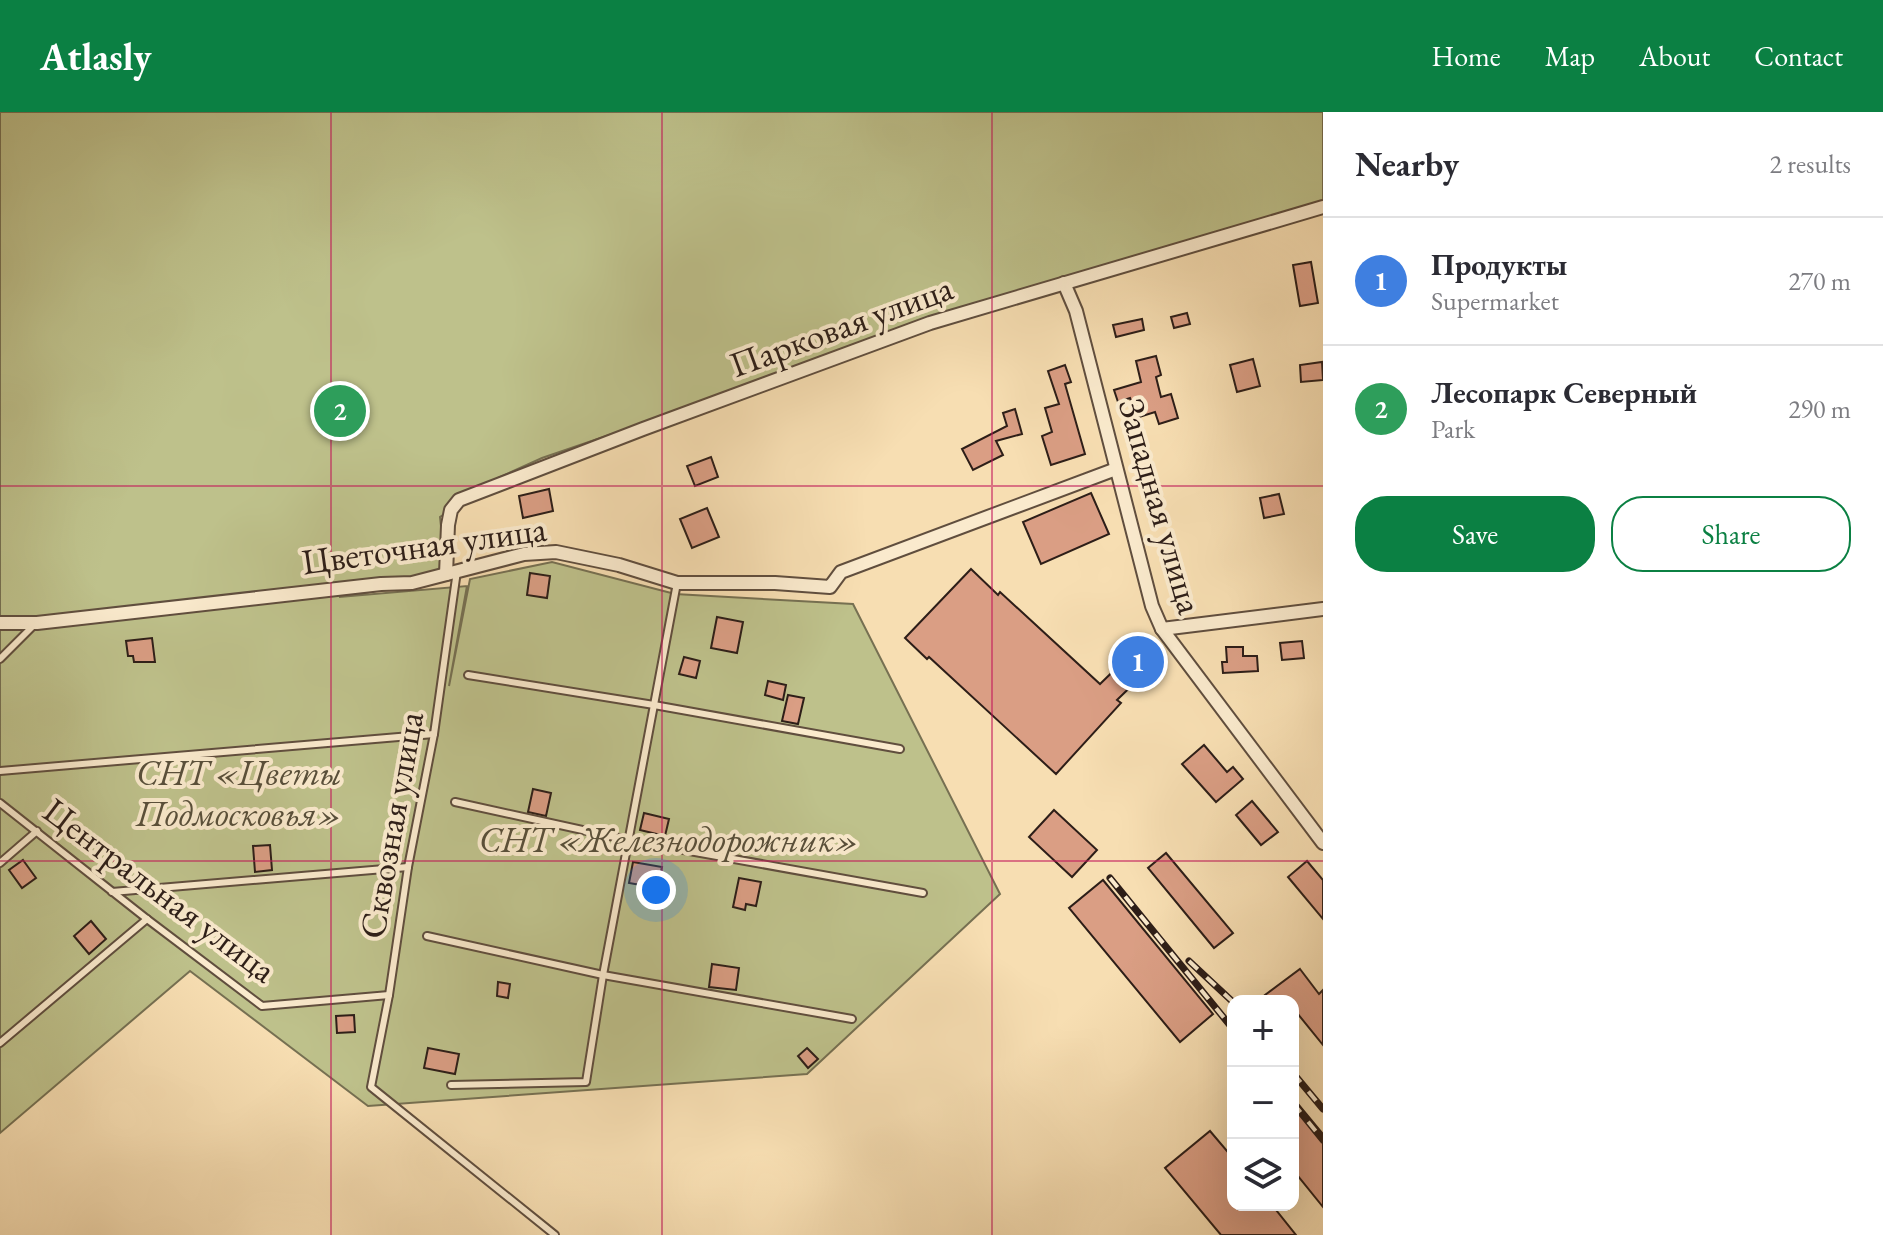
<!DOCTYPE html>
<meta charset="utf-8">
<style>
body{margin:0;font-family:"EB Garamond",serif;background:#f7f7f7;color:#2b2b33}
.controls{position:absolute;right:24px;bottom:24px;display:grid;overflow:hidden;border-radius:16px;box-shadow:0 8px 32px #0002}
.controls button{width:72px;height:72px;display:grid;place-items:center;padding:0;border:0;border-bottom:2px solid #e1e1e2;background:#fff;color:#2b2b33;font:40px sans-serif}
.you{position:absolute;left:656px;top:778px;width:28px;height:28px;margin:-20px;border:6px solid #fff;border-radius:50%;background:#1a73e8;box-shadow:0 0 0 12px #1a73e833}
.badge{display:grid;place-items:center;width:52px;height:52px;border-radius:50%;background:#0b8043;color:#fff;font-size:26px;font-weight:700}
.pin{position:absolute;translate:-50% -50%;border:4px solid #fff;box-shadow:0 2px 8px #0006}
.list{margin:0;padding:0;list-style:none}
h2{display:flex;justify-content:space-between;align-items:center;height:104px;margin:0;padding:0 32px;font-size:34px}
h2 small{font-size:26px;font-weight:400;color:#7c7c81}
.list li{display:grid;grid-template-columns:52px 1fr auto;gap:24px;align-items:center;box-sizing:border-box;height:128px;padding:0 32px;border-top:2px solid #e1e1e2}
.list b{display:block;font-size:30px;white-space:nowrap}
.list p{margin:0;font-size:26px;white-space:nowrap;color:#7c7c81}
.list em{font-size:26px;font-style:normal;color:#7c7c81}
.actions{display:flex;gap:16px;padding:24px 32px}
.actions a{flex:1;padding:18px 0;border:2px solid #0b8043;border-radius:32px;text-align:center;font-size:28px;color:#0b8043}
.actions .main{background:#0b8043;color:#fff}
.icon{flex:none;width:44px;height:44px;fill:none;stroke:currentColor;stroke-width:2;stroke-linecap:round;stroke-linejoin:round}
.map{position:relative;flex:none;width:1323px;height:1123px;overflow:hidden}
header{display:flex;align-items:center;gap:48px;box-sizing:border-box;height:112px;padding:0 40px;background:#0b8043;color:#fff}
header strong{font-size:38px}
nav{display:flex;gap:44px;margin-inline-start:auto;font-size:28px}
main{display:flex}
aside{flex:1;background:#fff}
.map>svg:first-child{display:block}
</style>
<header>
<strong>Atlasly</strong>
<nav><a>Home</a><a>Map</a><a>About</a><a>Contact</a></nav>
</header>
<main>
<div class="map">
<svg width="1323" height="1123" viewBox="0 0 1323 1123">
<rect width="100%" height="100%" fill="#f7deb2"/>
<filter id="stains"><feTurbulence type="fractalNoise" baseFrequency=".0025" numOctaves="4"/><feColorMatrix values="0 0 0 0 .2 0 0 0 0 .09 0 0 0 0 .02 0 0 0 .5 -.17"/></filter>
<radialGradient id="worn" r=".72"><stop offset=".6" stop-color="#630" stop-opacity="0"/><stop offset="1" stop-color="#630" stop-opacity=".3"/></radialGradient>
<path fill="#bec18b" stroke="#767052" stroke-width="2" d="M0 0H1323V90L817 252 542 346 498 366 440 405 445 451 436 464 419 472 339 485 467 474 449 574 470 467 552 450 675 482 853 492 1000 782 807 962 368 994 190 859 0 1021V517L96 508 0 511Z"/>
<g fill="#da9e84" stroke="#2d1e18" stroke-width="2">
<path d="M1311 150 1318 191 1300 194 1293 153Z"/>
<path d="M1187 201 1190 212 1174 216 1171 205Z"/>
<path d="M1142 207 1144 218 1116 225 1113 213Z"/>
<path d="M1156 244 1161 263 1156 265 1161 285 1171 282 1178 306 1159 312 1155 300 1136 306 1130 286 1118 290 1114 278 1141 270 1136 249Z"/>
<path d="M1253 247 1260 274 1237 280 1230 253Z"/>
<path d="M1322 250 1323 268 1301 270 1300 253Z"/>
<path d="M1065 253 1071 270 1065 272 1085 342 1051 353 1042 324 1052 320 1045 296 1059 292 1048 259Z"/>
<path d="M1015 297 1022 322 996 329 1003 343 973 358 962 337 1007 314 1003 301Z"/>
<path d="M711 345 718 365 695 374 687 354Z"/>
<path d="M549 377 553 399 523 406 519 384Z"/>
<path d="M1091 381 1109 422 1041 452 1023 410Z"/>
<path d="M1279 382 1284 402 1264 406 1260 386Z"/>
<path d="M707 396 719 425 692 436 680 407Z"/>
<path d="M971 457 998 483 1000 480 1100 572 1134 539 1150 556 1117 588 1121 591 1056 662 929 545 927 547 905 526Z"/>
<path d="M530 461 550 464 547 486 527 483Z"/>
<path d="M717 505 743 510 737 541 711 536Z"/>
<path d="M152 526 155 550H134L133 544H128L126 529Z"/>
<path d="M1302 529 1304 546 1282 548 1280 531Z"/>
<path d="M1226 535H1243V544H1257L1258 559 1223 561 1222 550H1227Z"/>
<path d="M684 545 700 549 696 566 679 562Z"/>
<path d="M768 569 786 573 783 588 765 583Z"/>
<path d="M788 583 804 586 798 612 782 609Z"/>
<path d="M1204 633 1227 660 1233 655 1243 667 1216 690 1182 652Z"/>
<path d="M533 677 551 681 546 704 528 700Z"/>
<path d="M1252 689 1278 720 1261 733 1236 703Z"/>
<path d="M1054 698 1097 738 1072 765 1029 725Z"/>
<path d="M644 701 669 707 665 724 640 718Z"/>
<path d="M270 733 272 758 255 760 253 734Z"/>
<path d="M1166 741 1233 821 1214 836 1148 756Z"/>
<path d="M23 748 36 766 22 776 9 758Z"/>
<path d="M1307 749 1323 768V807L1288 765Z"/>
<path d="M633 750 662 755 658 776 629 771Z"/>
<path d="M739 766 761 770 756 794 746 792 745 798 733 795Z"/>
<path d="M1103 768 1213 902 1180 930 1069 796Z"/>
<path d="M91 809 106 827 89 842 74 824Z"/>
<path d="M712 852 739 856 736 878 709 875Z"/>
<path d="M1300 857 1319 882 1323 878V933L1293 896V889H1257Z"/>
<path d="M498 870 510 872 508 886 497 884Z"/>
<path d="M354 903 355 920 337 921 336 904Z"/>
<path d="M428 936 459 942 455 962 424 956Z"/>
<path d="M807 936 818 947 808 956 798 944Z"/>
<path d="M1293 986 1323 1022V1095L1293 1058Z"/>
<path d="M1210 1019 1233 1046V1093H1272L1296 1123H1221L1165 1056Z"/>
</g>
<g fill="none" stroke-linecap="round" stroke-linejoin="round">
<defs>
<g id="service">
<path d="M457 459 434 622 408 755 389 883 371 975 555 1123"/>
<path d="M0 547 34 513"/>
<path d="M468 563 654 593 900 637"/>
<path d="M0 659 434 622"/>
<path d="M455 690 628 728 923 781"/>
<path d="M0 691 147 807 262 894 389 883"/>
<path d="M0 751 37 719"/>
<path d="M112 780 408 755"/>
<path d="M427 824 603 863 852 907"/>
<path d="M0 931 147 807"/>
<path d="M451 973 586 970 603 863 677 471"/>
</g>
<g id="minor">
<path d="M1064 171 1076 199 1152 494 1162 517 1323 731"/>
<path d="M446 462 448 413 451 398 459 388 643 317 930 211 1323 95"/>
<path d="M0 511H37L381 472 412 471 524 442 556 440 619 453 677 471H775L830 475 841 460 1116 357"/>
<path d="M1162 517 1323 497"/>
</g>
</defs>
<use href="#service" stroke="#604e3e" stroke-width="10"/>
<use href="#minor" stroke="#604e3e" stroke-width="16"/>
<use href="#service" stroke="#faeacd" stroke-width="6"/>
<use href="#minor" stroke="#faeacd" stroke-width="12"/>
<defs>
<g id="rail">
<path d="M1110 766 1233 917"/>
<path d="M1189 849 1233 890"/>
<path d="M1293 961 1323 997"/>
<path d="M1293 991 1323 1028"/>
</g>
</defs>
<use href="#rail" stroke="#2d1e18" stroke-width="7"/>
<use href="#rail" stroke="#faeacd" stroke-width="4" stroke-dasharray="12" stroke-linecap="butt"/>
</g>
<path fill="none" stroke="#c2185b" stroke-width="2" stroke-opacity="0.55" d="M331 0V1123M662 0V1123M992 0V1123M0 374H1323M0 749H1323"/>
<g text-anchor="middle" dominant-baseline="central" stroke-width="8" stroke-linejoin="round" paint-order="stroke">
<g font-size="36" fill="#2d1e18" stroke="#faeacd">
<text transform="translate(841 214) rotate(-20)">Парковая улица</text>
<text transform="translate(1161 394) rotate(74)">Западная улица</text>
<text transform="translate(424 433) rotate(-8)">Цветочная улица</text>
<text transform="translate(391 713) rotate(-80)">Сквозная улица</text>
<text transform="translate(160 778) rotate(37)">Центральная улица</text>
</g>
<g font-size="36" font-style="italic" fill="#584f3a" stroke="#faeacd">
<text x="239" y="660">СНТ «Цветы<tspan x="239" dy="41">Подмосковья»</tspan></text>
<text x="669" y="727">СНТ «Железнодорожник»</text>
</g>
</g>
<rect width="100%" height="100%" filter="url(#stains)"/>
<rect width="100%" height="100%" fill="url(#worn)"/>
</svg>
<div class="controls">
<button>+</button>
<button>−</button>
<button><svg class="icon" aria-label="layers" viewBox="0 0 24 24"><path d="M12 4l9 5-9 5-9-5zM3 14l9 5 9-5"/></svg></button>
</div>
<div class="you"></div>
<div class="pin badge" style="left:1138px;top:550px;background:#3f7fe0">1</div>
<div class="pin badge" style="left:340px;top:299px;background:#2e9e5b">2</div>
</div>
<aside>
<h2>Nearby<small>2 results</small></h2>
<ul class="list">
<li><span class="badge" style="background:#3f7fe0">1</span><div><b>Продукты</b><p>Supermarket</p></div><em>270 m</em></li>
<li><span class="badge" style="background:#2e9e5b">2</span><div><b>Лесопарк Северный</b><p>Park</p></div><em>290 m</em></li>
</ul>
<div class="actions"><a class="main">Save</a><a>Share</a></div>
</aside>
</main>
